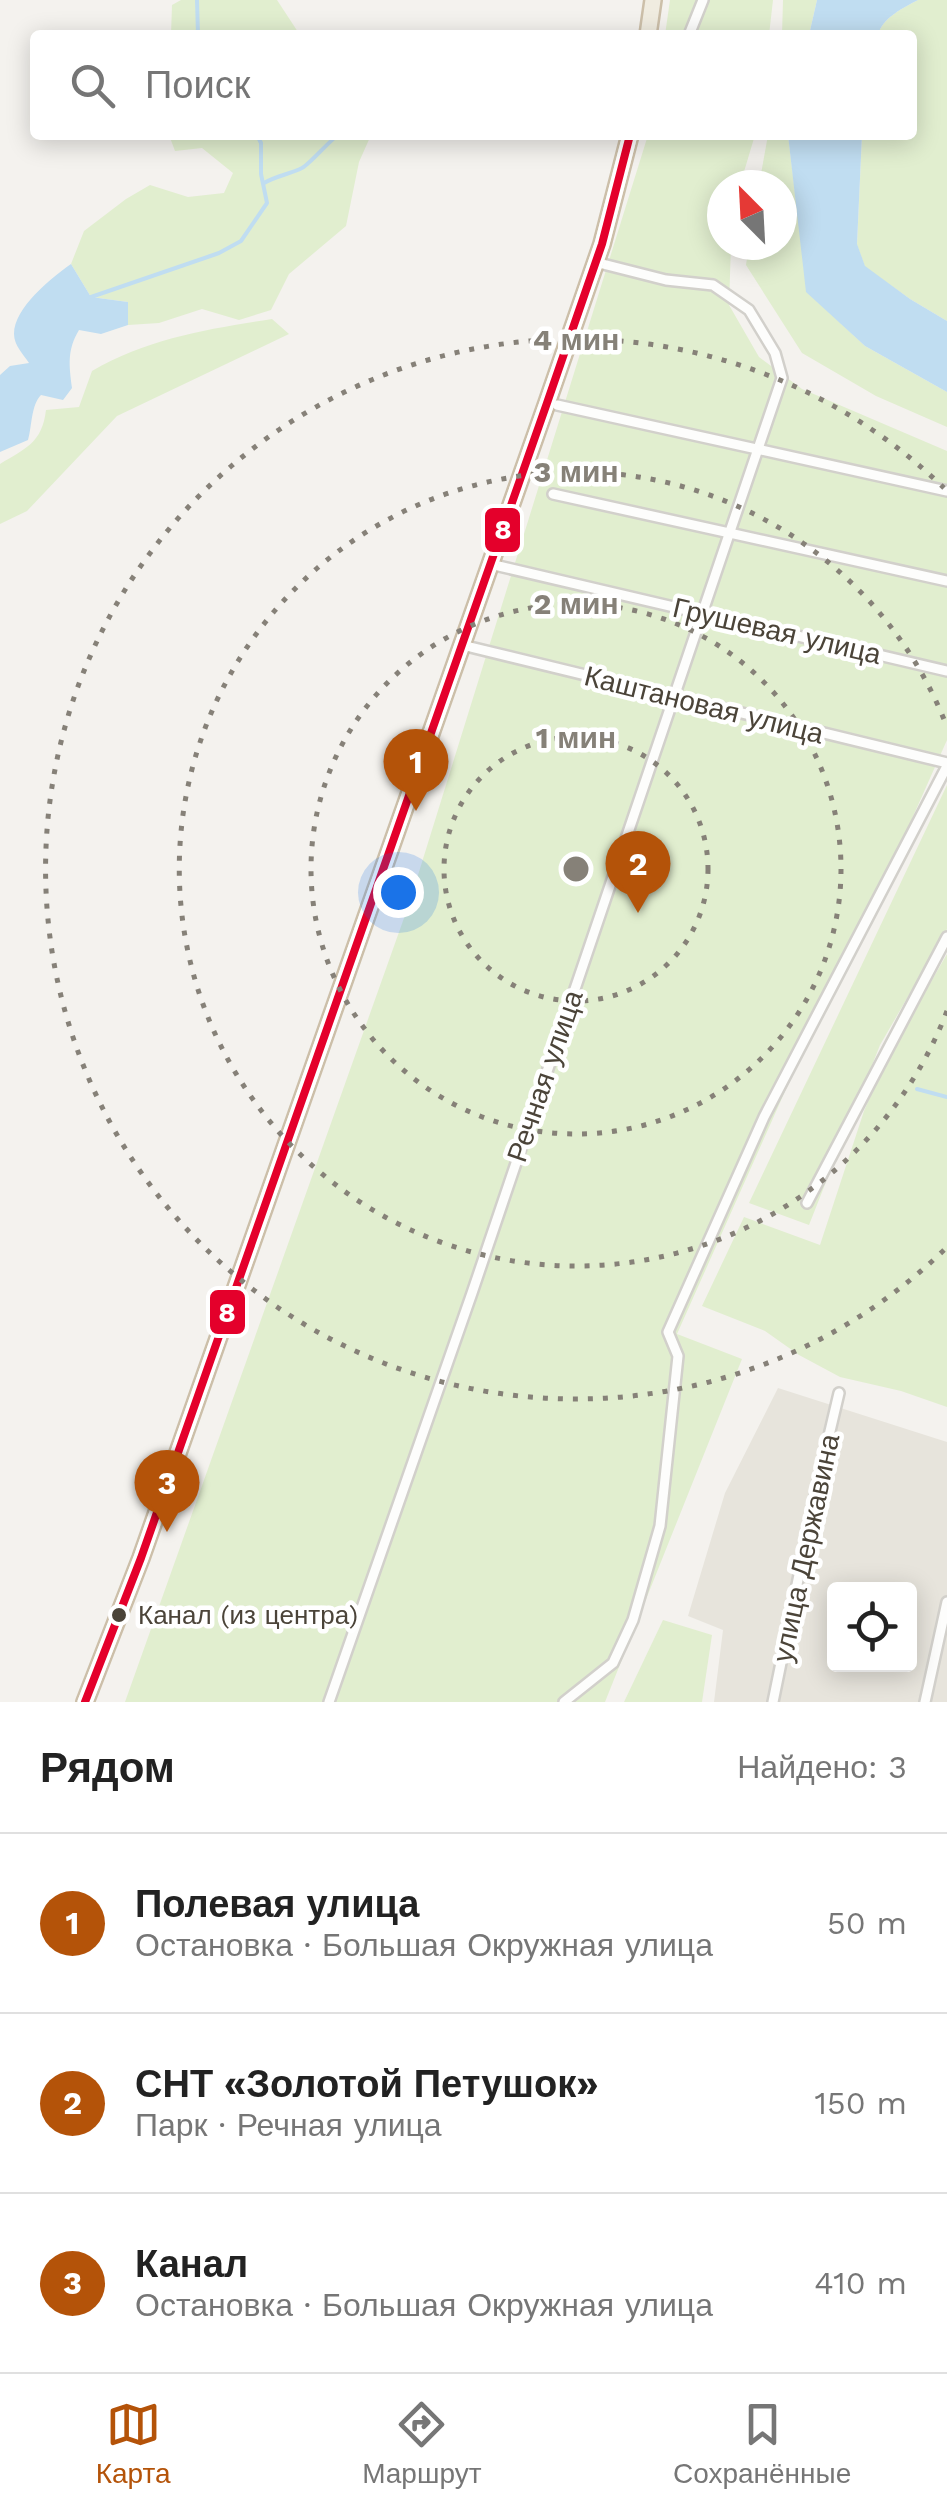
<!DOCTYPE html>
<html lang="ru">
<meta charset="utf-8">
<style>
body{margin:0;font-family:"Work Sans",sans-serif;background:#f2f2f2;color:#222}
.controls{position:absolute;right:30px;bottom:30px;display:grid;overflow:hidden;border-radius:10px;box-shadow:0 5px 25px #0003}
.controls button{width:90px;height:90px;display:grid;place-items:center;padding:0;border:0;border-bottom:2px solid #e0e0e0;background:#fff;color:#222;font:50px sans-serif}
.compass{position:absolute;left:707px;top:170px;width:90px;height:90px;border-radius:50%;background:#fff;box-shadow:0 5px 25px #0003;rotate:336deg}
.you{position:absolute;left:398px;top:892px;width:35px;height:35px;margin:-25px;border:8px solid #fff;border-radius:50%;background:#1a73e8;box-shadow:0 0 0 15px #1a73e833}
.badge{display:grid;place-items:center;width:65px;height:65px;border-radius:50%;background:#b45309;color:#fff;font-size:32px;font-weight:700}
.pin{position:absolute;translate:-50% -82px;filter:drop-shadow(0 2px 5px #0008)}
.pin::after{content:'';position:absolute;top:52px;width:35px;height:30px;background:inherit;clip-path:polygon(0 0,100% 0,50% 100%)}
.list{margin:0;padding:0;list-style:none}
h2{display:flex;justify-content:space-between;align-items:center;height:130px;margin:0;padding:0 40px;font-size:42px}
h2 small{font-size:32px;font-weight:400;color:#767676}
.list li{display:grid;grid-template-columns:65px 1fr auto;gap:30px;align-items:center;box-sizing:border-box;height:180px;padding:0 40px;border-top:2px solid #e0e0e0}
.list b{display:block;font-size:38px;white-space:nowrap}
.list p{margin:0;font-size:32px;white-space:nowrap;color:#767676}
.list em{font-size:32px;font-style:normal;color:#767676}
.icon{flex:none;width:55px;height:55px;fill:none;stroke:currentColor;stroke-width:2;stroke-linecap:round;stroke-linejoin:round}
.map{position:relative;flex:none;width:947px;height:1702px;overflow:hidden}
.search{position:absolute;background:#fff;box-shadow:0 5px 25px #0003;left:30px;right:30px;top:30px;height:110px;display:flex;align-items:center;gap:25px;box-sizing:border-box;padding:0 35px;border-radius:10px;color:#767676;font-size:38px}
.sheet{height:670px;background:#fff}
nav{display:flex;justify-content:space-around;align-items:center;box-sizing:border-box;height:140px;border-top:2px solid #e0e0e0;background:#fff;font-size:28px;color:#767676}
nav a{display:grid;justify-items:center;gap:5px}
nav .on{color:#b45309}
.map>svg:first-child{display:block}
</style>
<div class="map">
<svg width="947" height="1702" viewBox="0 0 947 1702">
<rect width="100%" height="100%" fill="#f4f2ee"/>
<path fill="#e7e4dc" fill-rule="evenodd" d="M778 1388 947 1442V1702H714L723 1630 688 1616 725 1493ZM834 1590H910V1664H834Z"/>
<g fill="#e1eecf">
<path d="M181 0H277L300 35H171L172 5Z"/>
<path d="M670 0H773L769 35H665Z"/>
<path d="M783 0H817L809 35H782Z"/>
<path d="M918 0H947V321L910 299 865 267 857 245 862 135H912V35H878C882 18 903 8 918 0Z"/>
<path d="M169 135H371L359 162 346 226 289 274 271 310 239 320 202 309 159 323 128 325V302L91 297 71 264 84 231 126 199 150 185 188 197 224 193 233 173 202 148 175 151Z"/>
<path d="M648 135H755L740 185H722V245H731L729 305 759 357 802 389 947 451V740L866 922 827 997 677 1334 742 1359 605 1702H125L409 904Z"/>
<path d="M768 135H788L807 292 865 346 947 392V427L876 396 802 353 746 265 749 245H782V185H759Z"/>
<path d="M272 319 289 334 117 416 27 511 0 524V464C26 448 42 443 46 410L79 407 92 371C149 338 209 329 272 319Z"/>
<path d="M947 785V929L880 1045 809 1225 749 1203Z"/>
<path d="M947 954V1407L901 1391 840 1377 799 1355 765 1331 702 1306 744 1217 820 1245 864 1111 887 1058Z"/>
<path d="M663 1620 712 1635 702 1702H624Z"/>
</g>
<g fill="#c0ddf1">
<path d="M817 0H918C903 8 882 18 878 35H809Z"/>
<path d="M788 135H862L857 244 865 266 910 299 947 321V392L865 346 806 292Z"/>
<path d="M71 264 91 297 128 302V325L101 334 79 330C67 350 69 365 72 388L63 400 41 395C31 405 32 426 28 440L0 452V375L10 366 29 363C23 354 14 345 14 334 14 308 51 278 71 264Z"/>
</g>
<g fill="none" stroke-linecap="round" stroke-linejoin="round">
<g stroke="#c0ddf1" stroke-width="4">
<path d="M197 0 198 35"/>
<path d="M264 183C276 176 290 174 302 168 310 164 327 143 338 135"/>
<path d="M91 297 219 253 241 241 267 203 261 174V143L257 135"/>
<path d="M917 1089 947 1097"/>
</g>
<defs>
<g id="minor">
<path d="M689 35 703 0"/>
<path d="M557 405 947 491"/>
<path d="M553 494 947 581"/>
<path d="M490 564 947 671"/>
<path d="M462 645 947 763"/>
<path d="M807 1203 947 937"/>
<path d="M329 1702 472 1293 782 378 775 353 749 310 713 285 666 280 595 262"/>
<path d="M564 1702 613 1663 633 1620 660 1526 678 1356 668 1332 764 1117 947 766"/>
<path d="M773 1702 818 1482 839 1393"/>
<path d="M925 1702 947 1602"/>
</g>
<g id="trunk">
<path d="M648 35 653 0"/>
<path d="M85 1702 141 1558 547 403 602 244 630 135"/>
</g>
</defs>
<use href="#minor" stroke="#d2d0cb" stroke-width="14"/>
<use href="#trunk" stroke="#ccbfa9" stroke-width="20"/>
<use href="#minor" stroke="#fdfdfc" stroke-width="9"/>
<use href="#trunk" stroke="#f0ece0" stroke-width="15"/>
<defs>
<path id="bus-1" d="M85 1702 141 1558 547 403 602 244 630 135"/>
</defs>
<use href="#bus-1" stroke="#fff" stroke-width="15"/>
<use href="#bus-1" stroke="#e4002b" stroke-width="8"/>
</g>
<g fill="none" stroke="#868178" stroke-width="5" stroke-dasharray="5 10">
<circle cx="576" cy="869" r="132"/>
<circle cx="576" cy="869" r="265"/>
<path d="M947 1011A397 397 0 1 1 947 727"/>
<path d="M944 1250A530 530 0 1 1 944 488"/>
</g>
<circle fill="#4b4439" stroke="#fff" stroke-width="4" cx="119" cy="1615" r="9"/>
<g text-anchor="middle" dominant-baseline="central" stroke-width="9" stroke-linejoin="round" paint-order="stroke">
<g font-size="26" fill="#4b4439" stroke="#fff" text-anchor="start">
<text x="138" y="1615">Канал (из центра)</text>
</g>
<g font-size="28" fill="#4b4439" stroke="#fff">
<text transform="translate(777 631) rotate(13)">Грушевая улица</text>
<text transform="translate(704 705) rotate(14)">Каштановая улица</text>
<text transform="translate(545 1076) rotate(-71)">Речная улица</text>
<text transform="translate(806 1548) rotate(-78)">улица Державина</text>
</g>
</g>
<circle cx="576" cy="869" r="15" fill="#868178" stroke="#fff" stroke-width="5"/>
<g font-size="30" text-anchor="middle" font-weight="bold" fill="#868178" stroke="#fff" stroke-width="9" stroke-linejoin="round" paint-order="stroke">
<text x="576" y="350">4 мин</text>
<text x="576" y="482">3 мин</text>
<text x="576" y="614">2 мин</text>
<text x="576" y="748">1 мин</text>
</g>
<g stroke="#fff" stroke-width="4">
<rect x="483" y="506" width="39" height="48" rx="10" fill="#e4002b"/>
<rect x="208" y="1288" width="39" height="48" rx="10" fill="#e4002b"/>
</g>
<g font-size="28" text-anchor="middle" font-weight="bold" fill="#fff">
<text x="503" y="539">8</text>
<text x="227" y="1322">8</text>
</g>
</svg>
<div class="controls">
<button><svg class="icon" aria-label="locate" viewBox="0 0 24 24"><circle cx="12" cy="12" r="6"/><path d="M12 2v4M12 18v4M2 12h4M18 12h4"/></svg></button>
</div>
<svg class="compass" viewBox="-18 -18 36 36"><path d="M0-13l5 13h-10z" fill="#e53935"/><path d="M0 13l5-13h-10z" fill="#767676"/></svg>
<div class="you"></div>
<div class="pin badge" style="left:416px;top:811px">1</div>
<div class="pin badge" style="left:638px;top:913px">2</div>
<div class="pin badge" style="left:167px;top:1532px">3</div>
<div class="search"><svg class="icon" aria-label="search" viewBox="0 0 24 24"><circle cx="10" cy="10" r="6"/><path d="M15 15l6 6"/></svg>Поиск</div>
</div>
<section class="sheet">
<h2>Рядом<small>Найдено: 3</small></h2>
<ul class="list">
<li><span class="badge">1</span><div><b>Полевая улица</b><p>Остановка · Большая Окружная улица</p></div><em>50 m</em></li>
<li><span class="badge">2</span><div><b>СНТ «Золотой Петушок»</b><p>Парк · Речная улица</p></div><em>150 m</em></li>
<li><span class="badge">3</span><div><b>Канал</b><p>Остановка · Большая Окружная улица</p></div><em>410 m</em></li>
</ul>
</section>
<nav>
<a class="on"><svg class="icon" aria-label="map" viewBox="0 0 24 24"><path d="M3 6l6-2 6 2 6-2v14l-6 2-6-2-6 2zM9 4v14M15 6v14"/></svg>Карта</a>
<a><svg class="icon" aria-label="directions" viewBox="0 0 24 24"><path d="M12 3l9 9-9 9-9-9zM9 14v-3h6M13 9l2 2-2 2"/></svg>Маршрут</a>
<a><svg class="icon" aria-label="saved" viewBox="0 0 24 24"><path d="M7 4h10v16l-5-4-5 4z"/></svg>Сохранённые</a>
</nav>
